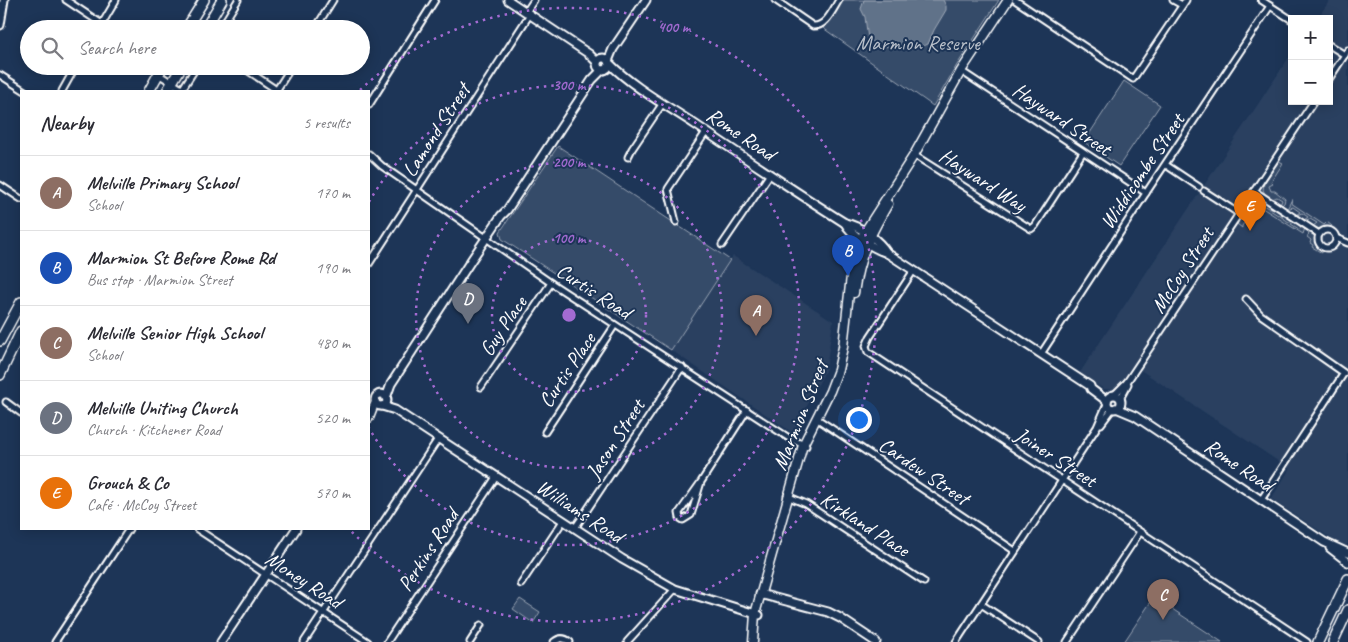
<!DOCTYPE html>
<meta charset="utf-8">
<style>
body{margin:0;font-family:Caveat,sans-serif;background:#f7f7f7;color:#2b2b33}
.controls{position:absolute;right:15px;top:15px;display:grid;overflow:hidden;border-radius:0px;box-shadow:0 2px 12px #0003}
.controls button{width:45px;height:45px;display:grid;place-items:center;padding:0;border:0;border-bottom:1px solid #e1e1e2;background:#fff;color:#2b2b33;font:25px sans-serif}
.you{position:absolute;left:858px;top:419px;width:18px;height:18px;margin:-12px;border:4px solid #fff;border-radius:50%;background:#1a73e8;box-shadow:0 0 0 8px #1a73e833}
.badge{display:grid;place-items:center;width:32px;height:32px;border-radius:50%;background:#7c3aed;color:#fff;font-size:16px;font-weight:700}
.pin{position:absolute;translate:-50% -41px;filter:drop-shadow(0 1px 2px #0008)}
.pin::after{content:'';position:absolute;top:26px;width:18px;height:15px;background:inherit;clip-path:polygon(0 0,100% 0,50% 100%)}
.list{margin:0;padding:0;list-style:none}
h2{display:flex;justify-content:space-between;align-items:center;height:65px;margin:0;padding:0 20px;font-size:21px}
h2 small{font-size:16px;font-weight:400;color:#7c7c81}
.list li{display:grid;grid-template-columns:32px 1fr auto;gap:15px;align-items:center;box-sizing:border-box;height:75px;padding:0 20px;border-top:1px solid #e1e1e2}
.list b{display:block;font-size:19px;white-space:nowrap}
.list p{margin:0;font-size:16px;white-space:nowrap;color:#7c7c81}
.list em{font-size:16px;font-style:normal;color:#7c7c81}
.icon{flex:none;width:28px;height:28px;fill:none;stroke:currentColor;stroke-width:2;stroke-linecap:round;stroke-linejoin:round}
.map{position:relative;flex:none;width:1348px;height:642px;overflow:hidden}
.search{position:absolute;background:#fff;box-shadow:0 2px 12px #0003;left:20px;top:20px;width:350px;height:55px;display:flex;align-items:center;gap:12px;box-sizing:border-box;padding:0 18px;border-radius:28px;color:#7c7c81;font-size:19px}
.panel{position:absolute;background:#fff;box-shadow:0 2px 12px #0003;left:20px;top:90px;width:350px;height:440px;border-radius:0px}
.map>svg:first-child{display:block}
</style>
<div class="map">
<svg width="1348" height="642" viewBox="0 0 1348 642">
<rect width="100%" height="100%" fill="#1d3557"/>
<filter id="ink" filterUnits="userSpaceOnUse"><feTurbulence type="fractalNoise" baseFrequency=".02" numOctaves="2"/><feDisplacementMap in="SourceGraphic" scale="10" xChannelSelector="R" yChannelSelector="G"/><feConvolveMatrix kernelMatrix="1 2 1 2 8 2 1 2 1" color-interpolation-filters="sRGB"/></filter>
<g filter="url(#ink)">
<g fill="#2a4161">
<path d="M1330 0H1348V544L1343 546 1271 499 1290 469 1133 365 1116 389H1104L1079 374 1292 53V101H1329V19H1317Z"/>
<path d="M733 256 833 321 826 369 793 433 671 350Z"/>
</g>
<g fill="#364b69" stroke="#9aa5b4">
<path d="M841 0H999L957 65 933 106 823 28Z"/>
<path d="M1124 81 1160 105 1119 166 1084 142Z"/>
<path d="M558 146 730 260 671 350 502 239 500 232Z"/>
<path d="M1279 161 1283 163 1271 182 1273 184 1269 186 1271 191H1275L1285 199 1284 203 1281 206 1280 205 1282 200 1277 197 1272 199 1265 194 1263 190 1264 183Z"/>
<path d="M1259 199 1265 201 1261 204 1268 208 1274 207 1270 210 1278 215 1282 213 1284 214 1280 216 1289 222 1295 221 1291 224 1299 229 1303 227 1305 228 1303 234 1259 206 1257 209 1254 208 1242 226V228L1237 224C1242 216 1249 201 1259 199Z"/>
<path d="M1292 199 1291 203 1324 225 1327 222 1332 226C1326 230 1319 230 1313 226L1317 223 1310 219 1305 220H1304L1308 217 1302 213 1297 215H1296L1300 212 1293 207 1287 209Z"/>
<path d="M1310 232 1316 235 1317 243 1322 249V253L1312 247 1313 245 1310 243 1311 240 1307 237Z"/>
<path d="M1154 597 1222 642H1124Z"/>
<path d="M520 599 540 612 533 623 513 609Z"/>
</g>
<path fill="#617289" stroke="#a0aab8" d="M864 0H943L946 6V10L934 30 928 44C915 52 880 49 868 39L865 17 861 9Z"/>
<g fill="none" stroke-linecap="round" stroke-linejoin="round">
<defs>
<g id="street">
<path d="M66 0 102 24"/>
<path d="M775 0 813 26C826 27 833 9 839 0"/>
<path d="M1015 0 1133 79 1186 0"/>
<path d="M1173 0 1182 5"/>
<path d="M1261 0 1292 20"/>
<path d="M526 12 534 0"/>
<path d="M99 29 116 0"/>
<path d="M220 29 238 0"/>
<path d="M315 29 333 0"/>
<path d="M1329 45 1345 55"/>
<path d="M241 66 278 91"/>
<path d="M961 71 1146 193"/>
<path d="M158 74 182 89"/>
<path d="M0 75 25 91"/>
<path d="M1329 79 1348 50"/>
<path d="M62 91 76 66"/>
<path d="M181 91 197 66"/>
<path d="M276 91 292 66"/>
<path d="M369 105 435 0"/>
<path d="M369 154 382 166 551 283 789 438 806 446"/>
<path d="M914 155 1031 229 1035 226 1083 152"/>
<path d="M628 157 632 149 663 103"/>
<path d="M1166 165 1199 187"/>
<path d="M0 185 21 199"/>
<path d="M1204 191 1238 213"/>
<path d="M1254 191 1319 234"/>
<path d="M676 222 668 189 706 132"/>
<circle cx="1327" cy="239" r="9"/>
<path d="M1336 238 1348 243"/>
<path d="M722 245 770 174"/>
<path d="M369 264 530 14"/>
<path d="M914 270 870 337 866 346 868 352 1307 642"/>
<path d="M1246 299 1261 315 1344 373 1261 500"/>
<path d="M1041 354 1146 193 1270 6"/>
<path d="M481 387 551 283"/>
<path d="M1114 395 1127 382"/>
<path d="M1120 399 1128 384 1127 382 1314 101"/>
<path d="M6 402 21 413"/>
<path d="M816 418 1015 551"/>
<path d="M1101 424 1113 408"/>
<path d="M545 432 615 325"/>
<path d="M701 482 691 515 683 520 680 518 679 513 701 482 747 410"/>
<path d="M787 496 806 504 924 582"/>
<path d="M575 528 682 367"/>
<path d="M197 529 368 642"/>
<path d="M521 584 563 521"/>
<path d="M981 604 1039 642"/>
<path d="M55 642 129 529"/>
<path d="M304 642 438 439"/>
<path d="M387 642 496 477"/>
<path d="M470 642 481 625"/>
<path d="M554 642C560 637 565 638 570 642"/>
<path d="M627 642 675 589"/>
<path d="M956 642 1097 427 1107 404"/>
<path d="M1067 642 1140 532"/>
</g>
<g id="secondary">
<path d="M508 0 589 54 597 62"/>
<path d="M0 25 4 0"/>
<circle cx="603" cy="64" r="6"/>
<path d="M608 61 613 49 646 0"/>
<path d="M609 63C634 88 666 105 696 125 745 158 794 191 845 223 860 226 879 240 887 253"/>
<path d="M845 223C850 235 875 249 887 253L1090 386 1091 389 1107 401"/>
<circle cx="381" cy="400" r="6"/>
<circle cx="1114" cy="402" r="7"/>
<path d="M386 398 391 384 472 259 501 216 507 210 592 80 602 70"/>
<path d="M382 406 395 410 622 559 675 589 759 615"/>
<path d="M1116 408 1135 416 1324 542 1348 553"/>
<path d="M369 418 375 403"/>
<path d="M1330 548 1348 562"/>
<path d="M760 594 828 612 840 618 876 642"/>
<path d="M221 642 296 529"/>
</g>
<g id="primary">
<path d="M854 293C859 256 869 237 888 204"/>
<path d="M753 642 755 614 803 445 830 391 838 370 843 347 852 267 857 248 864 233 914 155 961 71 1008 0"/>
</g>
<g id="highway">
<path d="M186 29 204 0"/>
<path d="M205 29 222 0"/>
<path d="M149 91 163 66"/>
<path d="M167 91 182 66"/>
<path d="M0 341 21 302"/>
<path d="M0 375 21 331"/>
<path d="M1318 642 1348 579"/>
<path d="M1333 642 1348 610"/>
</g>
</defs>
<use href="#street" stroke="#fff" stroke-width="9"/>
<use href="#secondary" stroke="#fff" stroke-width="11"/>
<use href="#primary" stroke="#fff" stroke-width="11"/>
<use href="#highway" stroke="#fff" stroke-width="12"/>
<use href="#street" stroke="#1d3557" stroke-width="5"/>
<use href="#secondary" stroke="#1d3557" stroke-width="7"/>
<use href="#primary" stroke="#1d3557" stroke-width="8"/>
<use href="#highway" stroke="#1d3557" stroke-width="9"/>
</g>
</g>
<g fill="none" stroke="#a36bd2" stroke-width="2.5" stroke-dasharray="2.5 5">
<circle cx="569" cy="315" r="77"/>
<circle cx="569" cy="315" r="153"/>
<path d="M369 202A230 230 0 1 1 369 428"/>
<path d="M360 90A307 307 0 1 1 350 530"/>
</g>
<g text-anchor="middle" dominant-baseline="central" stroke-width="4" stroke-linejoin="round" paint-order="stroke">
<g font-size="21" fill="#b9c0ca" stroke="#1d3557">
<text x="918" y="43">Marmion Reserve</text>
</g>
<g font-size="21" fill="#fff" stroke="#1d3557">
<text transform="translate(1062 119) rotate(34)">Hayward Street</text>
<text transform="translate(436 130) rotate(-57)">Lamond Street</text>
<text transform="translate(741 134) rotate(34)">Rome Road</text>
<text transform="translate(1142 171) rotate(-56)">Widdicombe Street</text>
<text transform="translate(983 180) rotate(33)">Hayward Way</text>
<text transform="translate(1182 270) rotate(-57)">McCoy Street</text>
<text transform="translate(594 291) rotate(33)">Curtis Road</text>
<text transform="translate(503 326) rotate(-56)">Guy Place</text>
<text transform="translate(567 370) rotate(-56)">Curtis Place</text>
<text transform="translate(800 415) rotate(-68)">Marmion Street</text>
<text transform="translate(615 439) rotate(-57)">Jason Street</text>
<text transform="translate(1056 457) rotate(33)">Joiner Street</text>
<text transform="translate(1239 465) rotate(34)">Rome Road</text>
<text transform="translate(924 471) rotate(34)">Cardew Street</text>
<text transform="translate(580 511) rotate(33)">Williams Road</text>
<text transform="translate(865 524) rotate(33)">Kirkland Place</text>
<text transform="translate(428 550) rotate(-57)">Perkins Road</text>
<text transform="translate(304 580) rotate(33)">Money Road</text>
</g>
</g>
<circle cx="569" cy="315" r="8" fill="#a36bd2" stroke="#1d3557" stroke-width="2.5"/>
<g font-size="15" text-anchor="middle" font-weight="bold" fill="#a36bd2" stroke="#1d3557" stroke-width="4" stroke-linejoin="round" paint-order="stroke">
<text x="674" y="32">400 m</text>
<text x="569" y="90">300 m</text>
<text x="569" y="167">200 m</text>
<text x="569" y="243">100 m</text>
</g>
</svg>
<div class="controls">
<button>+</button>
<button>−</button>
</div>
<div class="you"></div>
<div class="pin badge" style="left:756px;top:336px;background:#8d6e63">A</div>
<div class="pin badge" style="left:848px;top:276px;background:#1a4fb4">B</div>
<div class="pin badge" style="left:1163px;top:620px;background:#8d6e63">C</div>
<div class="pin badge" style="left:468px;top:324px;background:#6b7280">D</div>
<div class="pin badge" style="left:1250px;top:231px;background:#e8710a">E</div>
<div class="search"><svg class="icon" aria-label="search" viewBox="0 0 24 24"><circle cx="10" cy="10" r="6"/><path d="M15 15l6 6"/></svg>Search here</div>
<section class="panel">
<h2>Nearby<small>5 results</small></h2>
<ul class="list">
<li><span class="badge" style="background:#8d6e63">A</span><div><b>Melville Primary School</b><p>School</p></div><em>170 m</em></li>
<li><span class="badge" style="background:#1a4fb4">B</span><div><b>Marmion St Before Rome Rd</b><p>Bus stop · Marmion Street</p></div><em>190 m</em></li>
<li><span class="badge" style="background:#8d6e63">C</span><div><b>Melville Senior High School</b><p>School</p></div><em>480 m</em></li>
<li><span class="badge" style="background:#6b7280">D</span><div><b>Melville Uniting Church</b><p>Church · Kitchener Road</p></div><em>520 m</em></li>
<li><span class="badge" style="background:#e8710a">E</span><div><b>Grouch &amp; Co</b><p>Café · McCoy Street</p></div><em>570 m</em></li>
</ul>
</section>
</div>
